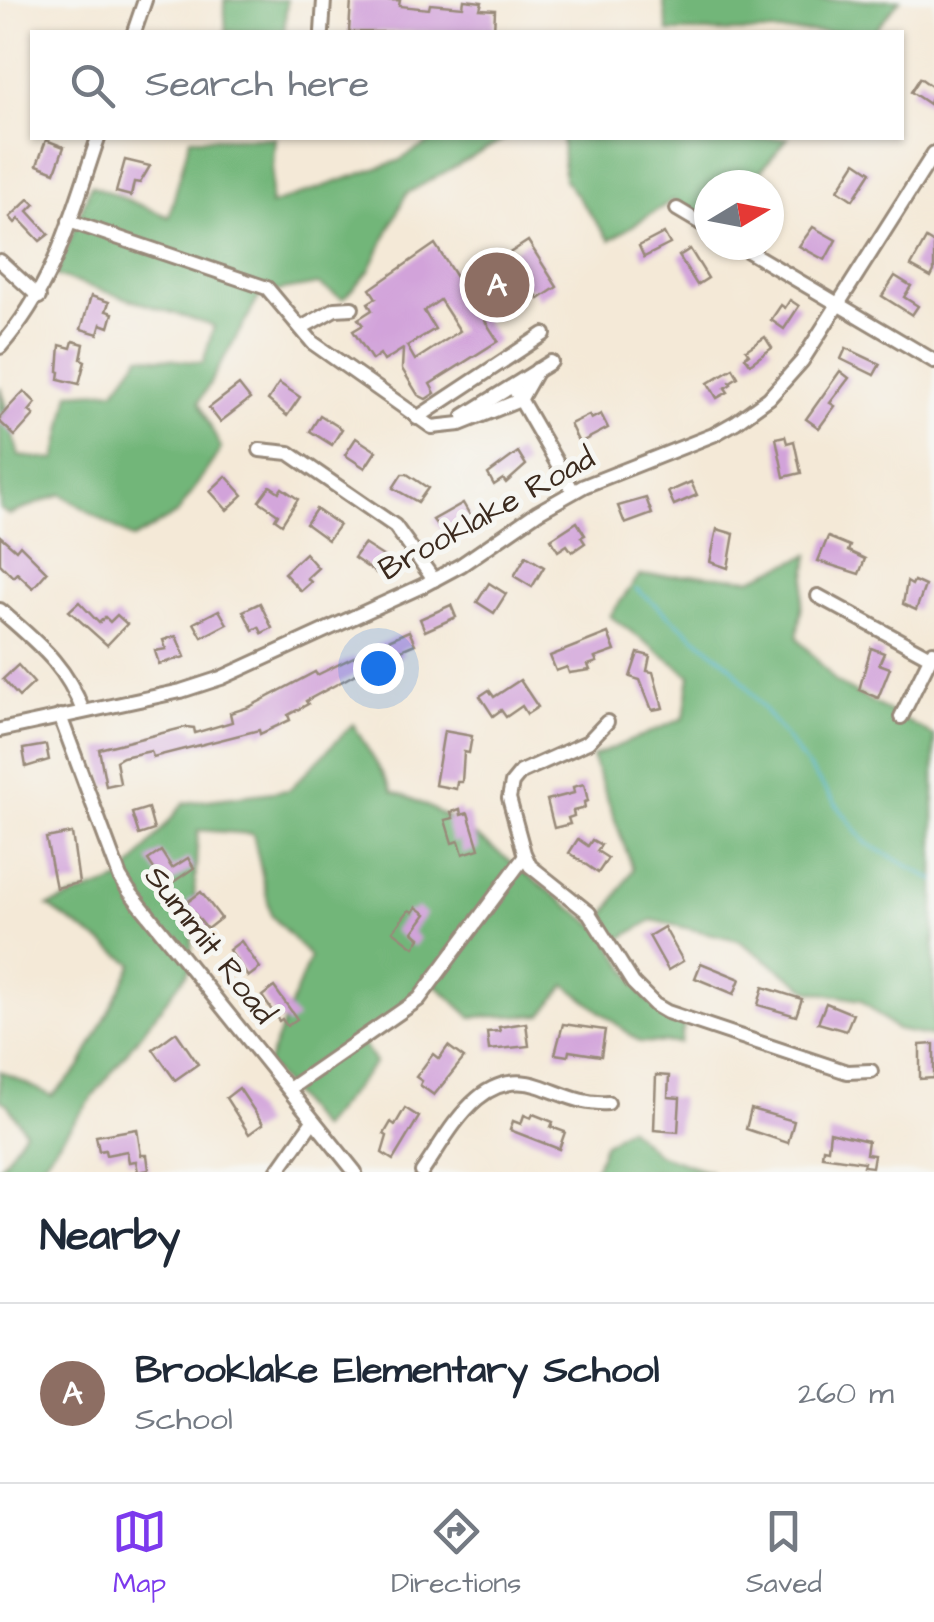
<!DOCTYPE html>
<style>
body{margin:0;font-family:"Architects Daughter",sans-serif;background:#f6f6f7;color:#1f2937}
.compass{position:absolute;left:694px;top:170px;width:90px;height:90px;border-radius:50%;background:#fff;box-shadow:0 2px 8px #0004;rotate:80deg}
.you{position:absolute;left:378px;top:668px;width:35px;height:35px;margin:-25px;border:8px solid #fff;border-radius:50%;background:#1a73e8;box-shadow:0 0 0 15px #1a73e833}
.badge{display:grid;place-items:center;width:65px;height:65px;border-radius:50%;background:#7c3aed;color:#fff;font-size:32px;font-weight:700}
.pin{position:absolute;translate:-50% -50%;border:5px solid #fff;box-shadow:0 2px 10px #0006}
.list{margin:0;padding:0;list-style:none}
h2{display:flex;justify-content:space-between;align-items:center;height:130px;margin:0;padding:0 40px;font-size:42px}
h2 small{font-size:32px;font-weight:400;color:#747a83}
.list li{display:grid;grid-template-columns:65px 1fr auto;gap:30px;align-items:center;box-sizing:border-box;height:180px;padding:0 40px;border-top:2px solid #e0e1e3}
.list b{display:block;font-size:38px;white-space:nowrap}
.list p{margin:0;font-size:32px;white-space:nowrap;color:#747a83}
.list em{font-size:32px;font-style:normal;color:#747a83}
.icon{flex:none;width:55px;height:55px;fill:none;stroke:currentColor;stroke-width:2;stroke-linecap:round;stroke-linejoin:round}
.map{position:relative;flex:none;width:934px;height:1172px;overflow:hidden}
.search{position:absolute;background:#fff;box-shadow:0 2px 8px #0004;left:30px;right:30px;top:30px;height:110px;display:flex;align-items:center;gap:25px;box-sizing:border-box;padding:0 35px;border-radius:0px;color:#747a83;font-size:38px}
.sheet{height:310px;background:#fff}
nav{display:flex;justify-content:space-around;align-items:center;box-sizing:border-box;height:140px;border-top:2px solid #e0e1e3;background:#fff;font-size:28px;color:#747a83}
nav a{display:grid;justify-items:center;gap:5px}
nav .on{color:#7c3aed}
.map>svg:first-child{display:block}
</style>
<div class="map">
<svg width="934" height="1172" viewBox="0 0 934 1172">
<rect width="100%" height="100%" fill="#f6f6f2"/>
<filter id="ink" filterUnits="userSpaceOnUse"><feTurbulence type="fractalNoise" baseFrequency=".01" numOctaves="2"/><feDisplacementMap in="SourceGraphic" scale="20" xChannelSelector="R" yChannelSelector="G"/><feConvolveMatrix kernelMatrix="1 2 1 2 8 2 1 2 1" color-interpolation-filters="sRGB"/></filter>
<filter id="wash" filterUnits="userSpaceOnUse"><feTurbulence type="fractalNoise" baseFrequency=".0048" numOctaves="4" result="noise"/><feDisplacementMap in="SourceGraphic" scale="40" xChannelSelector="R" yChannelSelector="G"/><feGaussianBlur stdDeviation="2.25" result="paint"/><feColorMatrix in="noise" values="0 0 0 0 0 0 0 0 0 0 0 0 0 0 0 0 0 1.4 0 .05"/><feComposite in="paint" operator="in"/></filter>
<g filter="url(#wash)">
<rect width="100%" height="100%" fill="#f4e9d7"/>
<g fill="#72b679" stroke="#56704c" stroke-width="2.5">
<path d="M224 0H287L284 32H226Z"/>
<path d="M663 0H900L873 32H668Z"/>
<path d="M190 138H275L270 205 398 161 437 138H506L406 194 369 271 343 299 318 284 261 294 199 402 221 449 178 513 133 539 61 494 9 515 0 509V387L19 456 56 460 70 393 115 390 140 356 203 363 214 326 56 276 91 185 169 217Z"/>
<path d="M562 138H788L749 185H709L708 225 673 200 610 240 564 179Z"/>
<path d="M809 555 797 637 836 682 934 736V1037L897 1030 861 1000 810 991 738 940 652 920 611 945 647 1000 685 1021 680 1043 640 1042 566 985 542 1015 471 1017 435 984 361 1040 375 1063 320 1129 267 1064 310 957 271 915 253 834 198 830 190 969 36 1172H0V1167L25 1131 7 1104 0 1100V1071L52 1096 79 1069 133 964 48 906 121 880 184 803 289 790 353 724 393 792C463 814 536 886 598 927L633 869 592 757 684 718 690 675 610 616 639 576 703 575 751 579Z"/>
<path d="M628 1127 657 1154 712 1172H594L604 1144Z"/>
</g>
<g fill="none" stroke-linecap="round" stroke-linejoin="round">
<path stroke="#56b8d5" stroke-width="2.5" d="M636 589 732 667 866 843 934 880"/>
</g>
<g id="blocks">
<g fill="#d2a3da" fill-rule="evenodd">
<path d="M400 0 399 6 429 9 430 4 463 7 464 0 482 2 480 9 495 10 494 32H349L351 1Z"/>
<path d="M920 78 934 88 929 104 911 92Z"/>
<path d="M46 140 64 147 55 172 37 165Z"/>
<path d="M125 160 150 166 140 183 134 182 131 196 116 192Z"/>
<path d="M856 162 871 172 853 200 838 190Z"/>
<path d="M29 199 35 204 28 211 49 234 40 241 19 219 15 223 10 217Z"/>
<path d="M813 227 836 240 825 260 799 246Z"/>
<path d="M664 233 670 244 644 257 639 246Z"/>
<path d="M926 239 934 244V271L931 277 911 266Z"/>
<path d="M528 241 557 287 539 299 531 286 527 288 525 284 520 287 517 282 476 307 498 341 430 384 435 393 426 399 418 395 402 369 403 349 384 361 380 354 372 360 353 331 363 325 358 319 372 310 368 303 376 298 370 289 435 244 461 285ZM440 300 460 331 415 360 407 346 435 329 424 311Z"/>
<path d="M690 249 708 278 697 285 679 256Z"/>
<path d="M895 276 911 286 904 297 918 306 912 315 882 296Z"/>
<path d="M91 296 109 302 106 311 113 313 109 327 101 324 98 334 81 329Z"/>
<path d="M790 300 799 306 784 329 771 320 781 305 785 308Z"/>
<path d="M765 337 772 348 750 364 745 357 749 354 746 350Z"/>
<path d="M73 341 84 344 81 359 85 361 79 384 59 379 60 372 58 371 60 345 71 348Z"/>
<path d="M846 348 880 364 874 375 841 359Z"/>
<path d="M733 368 738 377 730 382 731 384 725 388 728 392 717 398 708 383Z"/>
<path d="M840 371 849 378 830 403 835 406 819 428 806 419Z"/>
<path d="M279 383 300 397 287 416 268 400Z"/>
<path d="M239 385 250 399 220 422 209 408Z"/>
<path d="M24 391 36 403 29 411 34 415 15 436 0 422V417Z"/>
<path d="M601 414 608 428 579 443 570 424 589 415 591 419Z"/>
<path d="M320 415 342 429 332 445 310 431Z"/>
<path d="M785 436 787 443 794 441 801 473 784 477 776 438Z"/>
<path d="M356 438 376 451 365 468 345 455Z"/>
<path d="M518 452 526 465 506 483 503 479 494 485 488 474Z"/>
<path d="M402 474H407L428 488 418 502 393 488Z"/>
<path d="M226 476 243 495 227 510 210 491Z"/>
<path d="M691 482 697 495 674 505 668 492Z"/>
<path d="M270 486 279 492 282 488 298 499 282 524 275 519 278 514 259 501Z"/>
<path d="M646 498 652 514 625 524 618 506Z"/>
<path d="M463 503 471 517 455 526 457 531 446 537 433 520Z"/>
<path d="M316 509 339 525 328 540 306 524Z"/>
<path d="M577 522 585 535 581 537 585 543 572 552 567 545 558 551 551 539Z"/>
<path d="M717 529 734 534 728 568 710 562Z"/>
<path d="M0 536 16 550 20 545 47 572 33 588 17 573 13 577 0 564Z"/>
<path d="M828 537 850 546 848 551 865 559 859 574 818 561Z"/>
<path d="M364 544 386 558 376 573 354 558Z"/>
<path d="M305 553 318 568 307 578 311 582 301 591 284 573Z"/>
<path d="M526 556 544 567 532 587 514 576Z"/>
<path d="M914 581 925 586 916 610 903 604 907 582 912 585Z"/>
<path d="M489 583 506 594 494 613 477 602Z"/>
<path d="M79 602 99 623 105 617 110 622 117 615 127 624 107 645 69 611Z"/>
<path d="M260 603 272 628 262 633 259 627 253 630 243 611Z"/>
<path d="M451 605 456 617 425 631 420 619Z"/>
<path d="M219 610 227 624 202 637 194 623Z"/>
<path d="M409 631 415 644 401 650 403 655 382 664 375 646Z"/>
<path d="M608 633 615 651 595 658 597 662 588 665 590 670 569 673 567 667 556 671 550 656Z"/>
<path d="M176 636 185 657 159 664 155 651 166 649 163 640Z"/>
<path d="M871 648 884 653 879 664 890 668 878 698 859 690Z"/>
<path d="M638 653 650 656 647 671 653 672 663 708 652 710 640 680 630 677Z"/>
<path d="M354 657 361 671 306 701 308 704 288 715 290 720 260 734 259 730 153 757 151 751 123 757 116 761 120 783 106 786 99 749 186 727 194 728 195 733 232 722 230 713 249 707 315 672 317 675Z"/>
<path d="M18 665 34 683 19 697 3 679Z"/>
<path d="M520 680 538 707 527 714 522 706 506 717 501 710 493 716 480 696 489 690 494 697Z"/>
<path d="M444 731 472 736 469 753 464 752 462 782H457L456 789 435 785Z"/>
<path d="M46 745 49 760 26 767 23 749Z"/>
<path d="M584 784 588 801 584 802 585 808 573 811 574 816 568 818 570 824 554 828 547 800 574 793 573 787Z"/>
<path d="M148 808 154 830 139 835 132 813Z"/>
<path d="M460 809 461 815 468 813 479 849 463 854 459 841 452 843 445 820 453 818 451 812Z"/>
<path d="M72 833 79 883 56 888 46 838Z"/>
<path d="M578 839 588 846 592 840 601 845 597 851 608 858 598 873 569 853Z"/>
<path d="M161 851 172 868 188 858 194 868 166 887 148 860Z"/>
<path d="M201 892 221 918 207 929 186 903Z"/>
<path d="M416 907 426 914 413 932 420 938 414 947 393 931 409 910 413 912Z"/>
<path d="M664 927 683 961 668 970 649 936Z"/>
<path d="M241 941 260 968 248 977 229 950Z"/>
<path d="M701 963 740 979 734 994 695 978Z"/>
<path d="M274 987 297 1019 287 1026 282 1019 279 1021 262 996Z"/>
<path d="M763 987 802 999 796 1016 758 1005Z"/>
<path d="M826 1003 853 1014 846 1031 818 1023Z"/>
<path d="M526 1023 529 1046 489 1050 487 1032 500 1031 499 1027Z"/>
<path d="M563 1024 605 1030 601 1056 569 1051 568 1056 555 1054Z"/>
<path d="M176 1032 198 1064 175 1080 153 1049Z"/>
<path d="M934 1044V1078L920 1079V1045Z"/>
<path d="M448 1046 464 1058 434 1095 420 1085 422 1081 416 1077 433 1054 439 1059Z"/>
<path d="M656 1075 669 1076 668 1097 680 1098 678 1132 654 1130Z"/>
<path d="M239 1088 263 1124 249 1134 226 1098Z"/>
<path d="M405 1108 419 1117 393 1160 382 1153 387 1136 384 1134 391 1122 395 1125Z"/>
<path d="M751 1109 794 1121 788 1143 746 1129Z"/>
<path d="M533 1114 553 1122 551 1127 565 1132 559 1149 510 1130 513 1121 521 1124 524 1115 531 1118Z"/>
<path d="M137 1129 141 1155H147L149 1170 138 1172 136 1161 129 1162 127 1151 106 1155 105 1150 99 1151 96 1136Z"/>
<path d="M830 1132 868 1141 866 1154 874 1155 872 1167 863 1166 864 1162 822 1156 823 1148 828 1149Z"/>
</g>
</g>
</g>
<g filter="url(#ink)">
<use href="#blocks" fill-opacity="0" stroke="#988a7a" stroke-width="2.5"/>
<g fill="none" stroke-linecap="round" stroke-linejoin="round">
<defs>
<g id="minor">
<path d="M134 32 145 0"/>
<path d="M322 32 324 0"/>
<path d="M677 209 709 228"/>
<path d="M69 221 267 288 313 343 432 427 460 424 520 400 537 370"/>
<path d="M738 245 934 361"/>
<path d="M0 261 39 297"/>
<path d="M301 328 335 309 352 308"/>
<path d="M0 347C55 285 72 214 98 138"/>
<path d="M516 392 573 491"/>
<path d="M464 416 551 362"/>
<path d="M417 418 544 334"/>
<path d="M260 450 289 453 395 526 434 580"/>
<path d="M818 596 930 657"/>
<path d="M0 610C37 643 65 663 83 711"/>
<path d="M60 716 120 877 129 891 355 1172"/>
<path d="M901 717 933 652"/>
<path d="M607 722 588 742 521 772 512 783 509 798 524 853 530 866 589 913 633 983 655 1005 667 1012 847 1072 871 1071"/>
<path d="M0 730 181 691 221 678 422 586 461 565 538 512 584 486 713 435 736 422 769 398 802 361 934 153"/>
<path d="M289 1089 419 999 525 856"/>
<path d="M277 1172 313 1121"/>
<path d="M422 1172C450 1132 480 1066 539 1086 563 1094 582 1105 608 1103"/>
</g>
</defs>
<use href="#minor" stroke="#988a7a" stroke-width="18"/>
<use href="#minor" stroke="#fff" stroke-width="12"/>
</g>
</g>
<g text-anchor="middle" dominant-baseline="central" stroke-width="10" stroke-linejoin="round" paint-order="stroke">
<g font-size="32" fill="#3b2a1e" stroke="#f6f6f2">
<text transform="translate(487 514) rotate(-29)">Brooklake Road</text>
<text transform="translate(210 945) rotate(52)">Summit Road</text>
</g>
</g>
</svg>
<svg class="compass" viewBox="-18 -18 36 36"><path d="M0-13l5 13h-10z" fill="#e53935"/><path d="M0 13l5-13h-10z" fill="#747a83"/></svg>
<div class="you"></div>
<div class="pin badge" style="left:497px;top:285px;background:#8d6e63">A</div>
<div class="search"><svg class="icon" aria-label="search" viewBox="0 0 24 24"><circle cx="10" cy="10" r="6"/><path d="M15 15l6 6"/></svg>Search here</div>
</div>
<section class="sheet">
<h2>Nearby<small></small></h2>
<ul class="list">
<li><span class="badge" style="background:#8d6e63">A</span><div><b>Brooklake Elementary School</b><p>School</p></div><em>260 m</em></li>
</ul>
</section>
<nav>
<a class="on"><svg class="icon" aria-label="map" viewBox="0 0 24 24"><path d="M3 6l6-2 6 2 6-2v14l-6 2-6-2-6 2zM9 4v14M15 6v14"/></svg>Map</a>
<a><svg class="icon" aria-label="directions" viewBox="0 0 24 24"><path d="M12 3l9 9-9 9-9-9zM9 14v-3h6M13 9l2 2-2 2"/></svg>Directions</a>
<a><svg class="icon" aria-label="saved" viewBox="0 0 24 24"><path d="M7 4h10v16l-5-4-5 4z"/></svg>Saved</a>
</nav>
